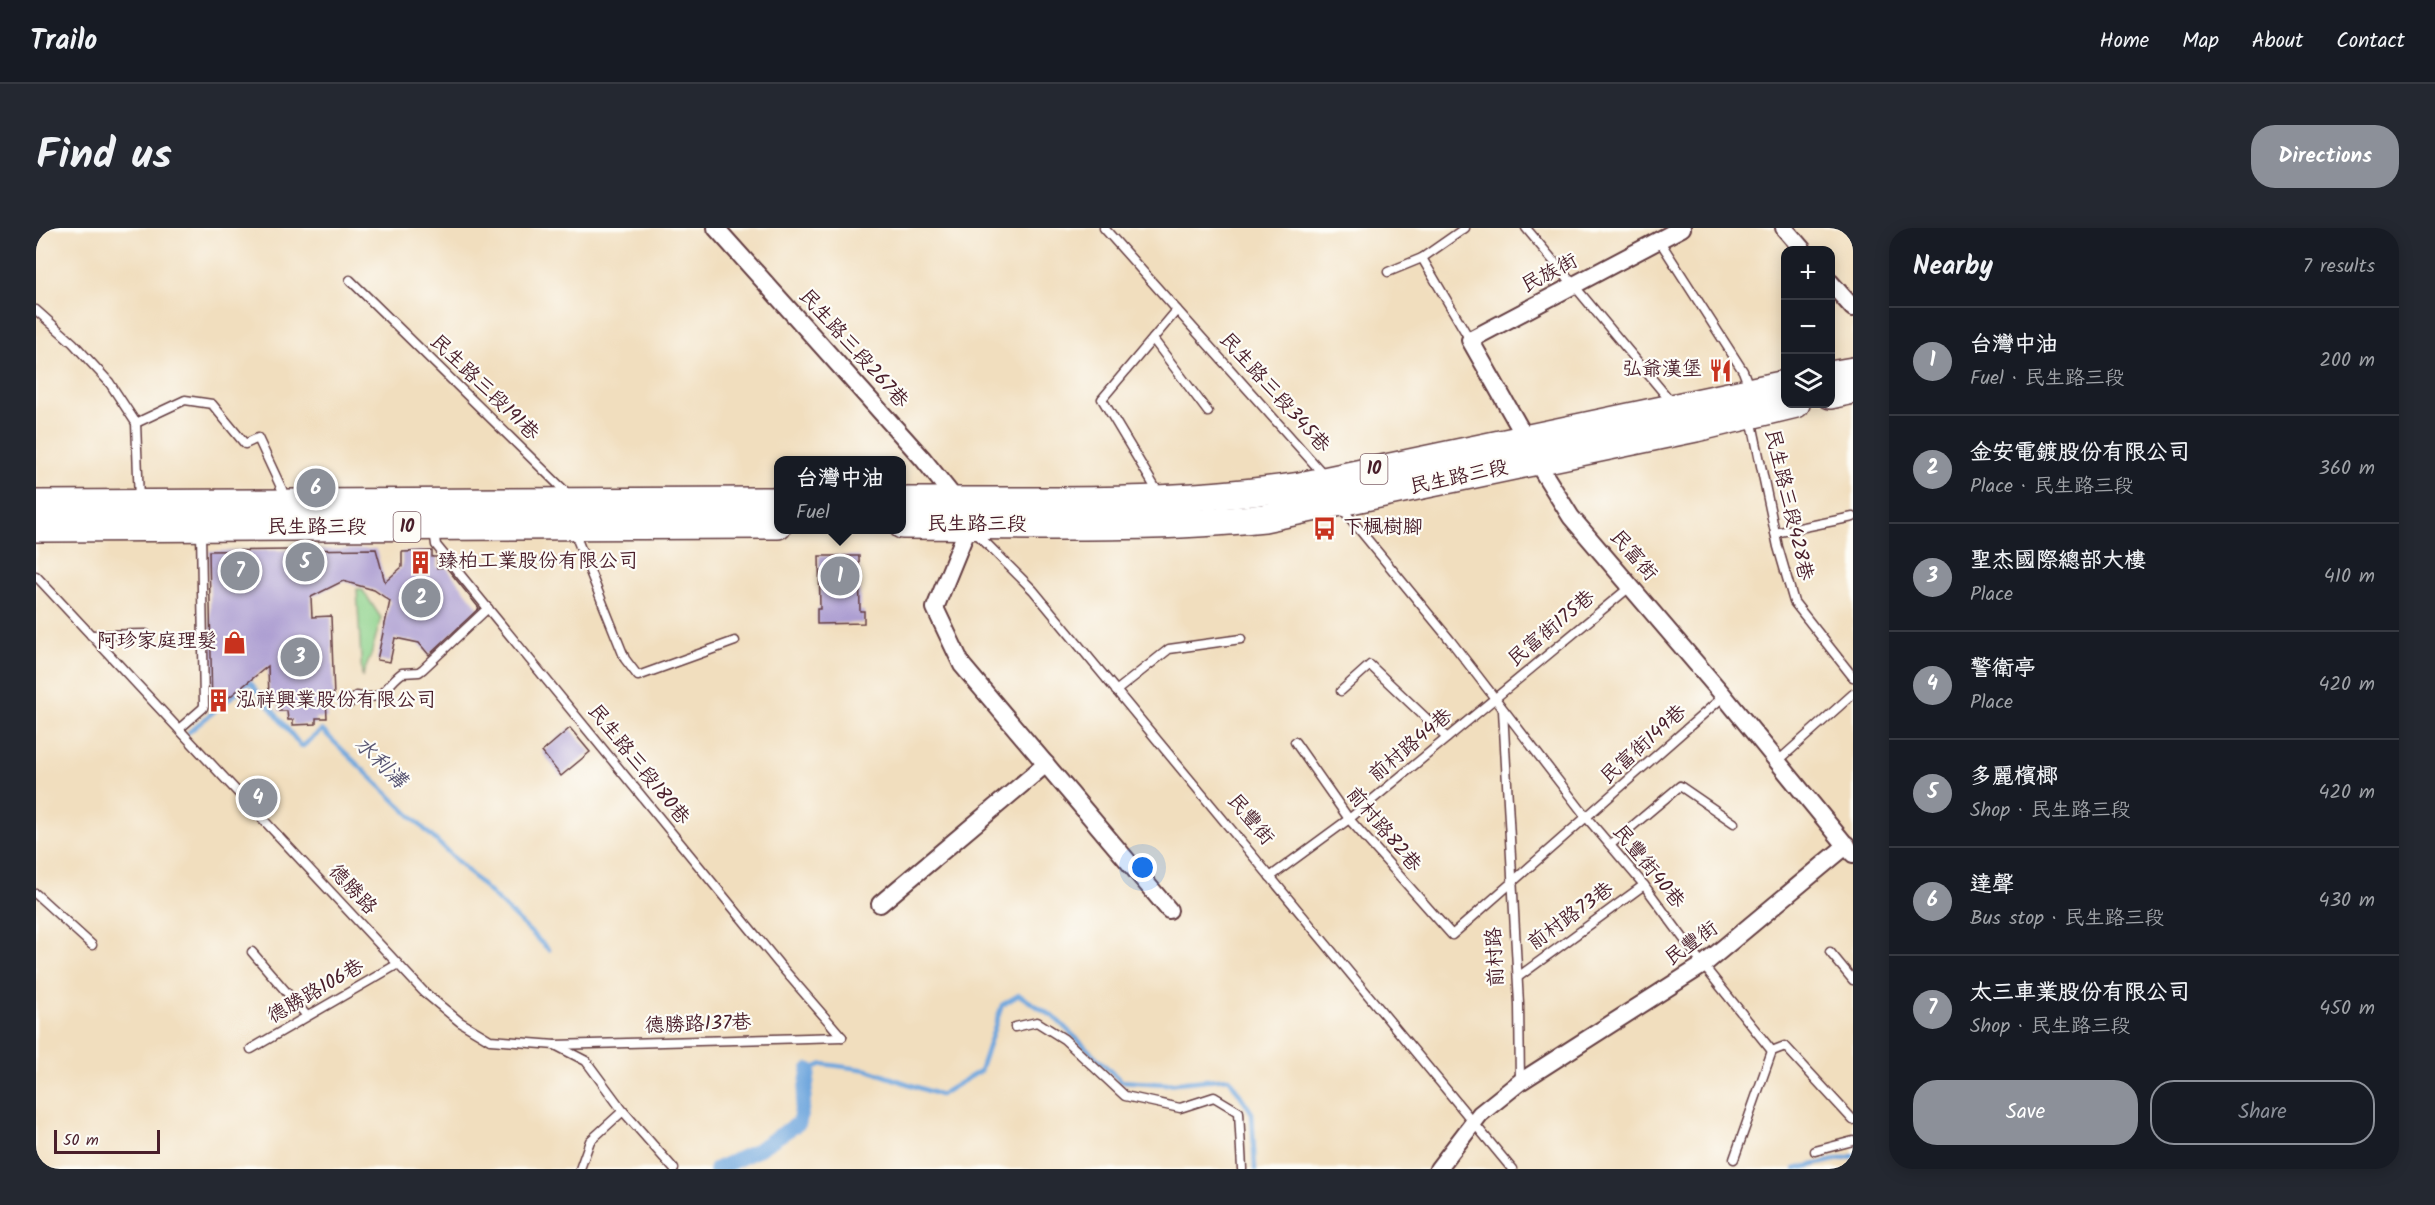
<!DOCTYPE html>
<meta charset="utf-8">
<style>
body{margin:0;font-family:Kalam,"LXGW WenKai TC",sans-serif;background:#242831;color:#f1f3f6}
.controls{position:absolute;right:18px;top:18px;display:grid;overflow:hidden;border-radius:12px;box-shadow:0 3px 15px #0003}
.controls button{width:54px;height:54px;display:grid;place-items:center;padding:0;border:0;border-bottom:2px solid #363941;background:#171b24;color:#f1f3f6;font:30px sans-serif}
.scale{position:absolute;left:18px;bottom:15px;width:106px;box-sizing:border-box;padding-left:6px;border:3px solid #4a1f2b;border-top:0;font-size:16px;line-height:21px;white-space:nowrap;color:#4a1f2b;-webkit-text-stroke:4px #fdfcf7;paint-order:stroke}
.you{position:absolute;left:1107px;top:640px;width:21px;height:21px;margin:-15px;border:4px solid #fff;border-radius:50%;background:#1a73e8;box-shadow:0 0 0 9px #1a73e833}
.badge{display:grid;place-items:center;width:39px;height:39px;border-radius:50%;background:#8c9099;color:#fff;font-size:20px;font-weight:700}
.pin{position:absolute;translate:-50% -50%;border:3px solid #fff;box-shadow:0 2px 6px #0006}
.popup{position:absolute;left:738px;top:228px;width:132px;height:78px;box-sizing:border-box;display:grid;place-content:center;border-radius:12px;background:#171b24;filter:drop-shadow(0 2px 4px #0005);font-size:20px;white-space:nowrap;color:#9ea1a6}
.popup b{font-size:22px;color:#f1f3f6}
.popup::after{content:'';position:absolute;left:50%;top:100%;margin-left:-12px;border:12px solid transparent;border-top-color:#171b24}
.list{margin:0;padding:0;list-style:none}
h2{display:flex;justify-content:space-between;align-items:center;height:78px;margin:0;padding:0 24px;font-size:26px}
h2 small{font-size:20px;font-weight:400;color:#9ea1a6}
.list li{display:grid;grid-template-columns:39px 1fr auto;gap:18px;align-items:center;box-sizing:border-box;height:108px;padding:0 24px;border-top:2px solid #363941}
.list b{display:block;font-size:22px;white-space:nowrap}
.list p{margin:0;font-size:20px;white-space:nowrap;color:#9ea1a6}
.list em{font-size:20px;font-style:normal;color:#9ea1a6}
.actions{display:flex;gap:12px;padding:18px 24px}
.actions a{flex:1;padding:14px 0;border:2px solid #8c9099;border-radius:24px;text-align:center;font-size:21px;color:#8c9099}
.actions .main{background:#8c9099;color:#fff}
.icon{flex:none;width:33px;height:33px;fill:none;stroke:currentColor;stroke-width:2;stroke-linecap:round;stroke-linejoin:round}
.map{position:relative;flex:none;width:1817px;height:941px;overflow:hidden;border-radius:24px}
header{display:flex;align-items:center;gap:36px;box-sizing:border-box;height:84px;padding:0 30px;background:#171b24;border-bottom:2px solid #363941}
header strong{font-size:28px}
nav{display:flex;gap:33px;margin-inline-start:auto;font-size:21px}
.intro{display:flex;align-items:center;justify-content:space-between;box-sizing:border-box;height:144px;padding:0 36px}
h1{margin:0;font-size:42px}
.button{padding:15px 27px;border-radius:24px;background:#8c9099;color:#fff;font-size:21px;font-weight:700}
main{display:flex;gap:36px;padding:0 36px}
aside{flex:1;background:#171b24;border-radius:24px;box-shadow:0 3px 15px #0003}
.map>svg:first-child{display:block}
</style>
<header>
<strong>Trailo</strong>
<nav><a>Home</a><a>Map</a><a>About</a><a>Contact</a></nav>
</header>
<div class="intro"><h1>Find us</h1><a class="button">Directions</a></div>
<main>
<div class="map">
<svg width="1817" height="941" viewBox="0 0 1817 941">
<rect width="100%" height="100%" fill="#fdfcf7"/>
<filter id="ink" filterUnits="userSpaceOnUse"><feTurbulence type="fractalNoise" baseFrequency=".0167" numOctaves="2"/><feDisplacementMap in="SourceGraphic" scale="12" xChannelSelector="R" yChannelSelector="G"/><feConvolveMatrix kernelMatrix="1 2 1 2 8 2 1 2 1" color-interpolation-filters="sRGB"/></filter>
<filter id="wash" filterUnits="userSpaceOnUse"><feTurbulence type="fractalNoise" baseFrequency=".008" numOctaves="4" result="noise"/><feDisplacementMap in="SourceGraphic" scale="24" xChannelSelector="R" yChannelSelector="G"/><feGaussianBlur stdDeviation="1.35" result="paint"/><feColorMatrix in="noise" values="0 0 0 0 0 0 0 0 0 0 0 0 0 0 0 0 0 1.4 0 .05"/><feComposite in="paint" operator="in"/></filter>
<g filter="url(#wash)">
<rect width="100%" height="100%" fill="#f1debe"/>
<path fill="#8dd18a" stroke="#6c785a" stroke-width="1.5" d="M321 361H326L345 390 335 427 326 449Z"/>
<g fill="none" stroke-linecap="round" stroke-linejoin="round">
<g stroke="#6ea6dd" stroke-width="4.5">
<path d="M153 504 214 454 264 517 267 518 286 502 513 722"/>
<path d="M773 842 787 836 832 842 904 867 944 843 966 777 983 767 1018 789 1085 853 1129 856 1193 850 1216 885 1219 941"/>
<path d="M1759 941 1817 928"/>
</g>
<path stroke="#6ea6dd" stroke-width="15" d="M680 941 718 924 763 895 773 842"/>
</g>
<g id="blocks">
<g fill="#ad9fd2">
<path d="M340 321 349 354 366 339V324L396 323V329H401V340L410 339 443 380 393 427 383 415 359 410 354 434 341 432 354 373 338 362 307 353 275 369 276 389 295 388 298 469 290 470 291 490H280V496L257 497V492H252L251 483H243L242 471H233L232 438 176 483 173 323Z"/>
<path d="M783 328H823L824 383H828V395L781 396V381H784Z"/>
<path d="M534 500 554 524 525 548 506 524Z"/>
</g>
</g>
</g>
<g filter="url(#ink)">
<use href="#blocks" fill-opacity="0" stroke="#633c41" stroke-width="1.5"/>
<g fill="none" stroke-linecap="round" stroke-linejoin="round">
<defs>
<g id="lane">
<path d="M1068 0 1289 248"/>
<path d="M1490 0 1637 176"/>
<path d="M1623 12 1707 143 1713 159"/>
<path d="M1386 30 1434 112"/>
<path d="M1352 44 1386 30 1429 0"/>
<path d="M314 52 534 268"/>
<path d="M0 82 37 115 73 154 100 195 103 273"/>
<path d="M1117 111 1172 184"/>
<path d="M1715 190 1742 319 1758 374 1817 449"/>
<path d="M100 195 149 172 176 176 209 216 222 210 250 270"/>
<path d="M1123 266 1066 171 1141 82"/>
<path d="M1304 278 1414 412 1551 590 1608 657 1667 737 1736 823"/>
<path d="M537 301 589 431 602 448 699 413"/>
<path d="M398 302 400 317 743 736 806 809"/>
<path d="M939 304 997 362 1476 941"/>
<path d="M1739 305 1817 289"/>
<path d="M0 348 388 764 424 794 454 812 519 817 550 833 587 883 638 941"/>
<path d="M55 407 110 406"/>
<path d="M1080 463 1133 421 1205 411"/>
<path d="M1305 463 1334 437 1411 510"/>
<path d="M313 476 320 468C351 473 346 460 366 445L383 444 387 441 452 380"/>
<path d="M1467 482 1483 776 1484 854"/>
<path d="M143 501 167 480 168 477 165 303"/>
<path d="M1259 514 1313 591 1416 707 1688 468"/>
<path d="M1741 534 1817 466"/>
<path d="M1574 617 1644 558 1698 595"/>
<path d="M1234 649 1313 591 1595 358"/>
<path d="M0 666 56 717"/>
<path d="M216 724 271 788"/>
<path d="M1794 724 1817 752"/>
<path d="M1482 749 1608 657"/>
<path d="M979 799 1001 794 1028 811 1089 868 1144 880 1178 869 1203 884 1206 941"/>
<path d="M519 817 806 809"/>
<path d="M215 821 362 736"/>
<path d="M1736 823 1749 818 1817 892"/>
<path d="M1779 923 1817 913"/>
<path d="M1698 931 1736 823"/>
<path d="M544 941 554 913 587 883"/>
</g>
<g id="street">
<path d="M680 0 887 231 920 272"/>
<path d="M1646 0 1434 112 1489 209 1500 233 1535 289 1688 468 1817 626"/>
<path d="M1748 0 1767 22"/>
<path d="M1794 54 1817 80"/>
<path d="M933 297 899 380 926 437 1133 682"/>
<path d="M844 676 1010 536"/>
<path d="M1402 941 1444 886 1484 854 1667 737 1811 617"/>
</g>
<g id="primary">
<path d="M1794 147 1817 143"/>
<path d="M1794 167 1817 162"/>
<path d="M866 273C998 272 1132 278 1264 258L1750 156"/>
<path d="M0 276 742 273"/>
<path d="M866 297C986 297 1108 302 1228 290L1660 200 1760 176"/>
<path d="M0 300 742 297"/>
</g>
</defs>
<use href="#lane" stroke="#633c41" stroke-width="11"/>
<use href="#street" stroke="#633c41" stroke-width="20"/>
<use href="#primary" stroke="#633c41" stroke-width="30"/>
<use href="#lane" stroke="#fff" stroke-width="8"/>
<use href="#street" stroke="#fff" stroke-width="16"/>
<use href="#primary" stroke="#fff" stroke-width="27"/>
</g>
</g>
<defs>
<symbol id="restaurant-bare" viewBox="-9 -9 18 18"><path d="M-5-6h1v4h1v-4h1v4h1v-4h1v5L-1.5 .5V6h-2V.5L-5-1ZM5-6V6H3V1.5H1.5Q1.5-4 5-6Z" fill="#c8321e" stroke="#fdfcf7" stroke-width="2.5" paint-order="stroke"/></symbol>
<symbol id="bus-bare" viewBox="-9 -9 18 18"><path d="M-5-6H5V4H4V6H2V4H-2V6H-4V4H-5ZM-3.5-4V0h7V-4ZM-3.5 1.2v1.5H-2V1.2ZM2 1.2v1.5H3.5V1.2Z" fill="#c8321e" stroke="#fdfcf7" stroke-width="2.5" paint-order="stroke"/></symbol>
<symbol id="building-bare" viewBox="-9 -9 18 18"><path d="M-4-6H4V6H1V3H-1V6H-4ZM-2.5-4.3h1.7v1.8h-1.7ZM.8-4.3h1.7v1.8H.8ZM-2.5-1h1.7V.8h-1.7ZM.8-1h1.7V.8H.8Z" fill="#c8321e" stroke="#fdfcf7" stroke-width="2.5" paint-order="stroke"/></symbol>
<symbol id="shop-bare" viewBox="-9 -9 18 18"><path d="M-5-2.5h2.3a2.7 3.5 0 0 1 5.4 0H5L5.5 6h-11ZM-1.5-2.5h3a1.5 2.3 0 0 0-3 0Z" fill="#c8321e" stroke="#fdfcf7" stroke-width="2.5" paint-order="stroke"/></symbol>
</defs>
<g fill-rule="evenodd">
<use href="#restaurant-bare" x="1668" y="126" width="33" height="33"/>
<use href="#bus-bare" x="1272" y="284" width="33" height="33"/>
<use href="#building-bare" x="368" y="318" width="33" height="33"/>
<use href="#shop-bare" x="182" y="398" width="33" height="33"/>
<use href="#building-bare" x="166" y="456" width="33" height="33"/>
</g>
<g text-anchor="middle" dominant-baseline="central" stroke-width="4.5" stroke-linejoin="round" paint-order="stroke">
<g fill="#fdfcf7" stroke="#806168" stroke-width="1.5">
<rect x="1324.5" y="226" width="27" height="30" rx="4.5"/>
<rect x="357.5" y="284" width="27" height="30" rx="4.5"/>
</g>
<g font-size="18" font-weight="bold" fill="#4a1f2b">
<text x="1338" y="241">10</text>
<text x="371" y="299">10</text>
</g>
<g font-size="20" fill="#4a1f2b" stroke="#fdfcf7">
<text transform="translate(1514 46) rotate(-28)">民族街</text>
<text transform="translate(817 121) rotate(48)">民生路三段267巷</text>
<text transform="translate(448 160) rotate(44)">民生路三段191巷</text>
<text transform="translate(1238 165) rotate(48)">民生路三段345巷</text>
<text transform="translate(1423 250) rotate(-12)">民生路三段</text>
<text transform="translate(1752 277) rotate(77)">民生路三段428巷</text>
<text x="941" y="297">民生路三段</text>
<text x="281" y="300">民生路三段</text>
<text transform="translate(1597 328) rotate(49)">民富街</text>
<text transform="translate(1516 401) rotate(-40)">民富街175巷</text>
<text transform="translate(1608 517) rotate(-42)">民富街149巷</text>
<text transform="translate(1375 518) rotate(-40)">前村路44巷</text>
<text transform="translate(602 537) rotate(51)">民生路三段180巷</text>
<text transform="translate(1214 592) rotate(50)">民豐街</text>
<text transform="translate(1347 602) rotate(50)">前村路82巷</text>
<text transform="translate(1612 639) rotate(51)">民豐街40巷</text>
<text transform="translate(316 662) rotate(47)">德勝路</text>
<text transform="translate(1535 689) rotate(-36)">前村路73巷</text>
<text transform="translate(1656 716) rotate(-36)">民豐街</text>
<text transform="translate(1460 729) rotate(-93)">前村路</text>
<text transform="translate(280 764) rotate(-30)">德勝路106巷</text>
<text transform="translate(662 797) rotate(-2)">德勝路137巷</text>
</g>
<g font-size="20" fill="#4a1f2b" stroke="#fdfcf7" text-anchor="start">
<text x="1666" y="142" text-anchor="end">弘爺漢堡</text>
<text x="1307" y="300">下楓樹腳</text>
<text x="402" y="334">臻柏工業股份有限公司</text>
<text x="181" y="414" text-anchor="end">阿珍家庭理髮</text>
<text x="200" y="473">泓祥興業股份有限公司</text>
</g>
<g font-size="21" font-style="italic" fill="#585572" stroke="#fdfcf7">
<text transform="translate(344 535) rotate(44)">水利溝</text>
</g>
</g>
</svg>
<div class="controls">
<button>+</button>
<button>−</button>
<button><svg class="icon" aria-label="layers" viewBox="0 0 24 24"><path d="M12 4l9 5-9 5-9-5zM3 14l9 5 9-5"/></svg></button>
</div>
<div class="scale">50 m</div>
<div class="you"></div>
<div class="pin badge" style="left:804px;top:348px">1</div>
<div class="popup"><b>台灣中油</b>Fuel</div>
<div class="pin badge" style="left:385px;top:370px">2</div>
<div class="pin badge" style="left:264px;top:429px">3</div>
<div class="pin badge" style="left:222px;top:570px">4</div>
<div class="pin badge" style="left:269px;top:334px">5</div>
<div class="pin badge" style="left:280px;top:260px">6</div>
<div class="pin badge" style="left:204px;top:343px">7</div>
</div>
<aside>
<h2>Nearby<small>7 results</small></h2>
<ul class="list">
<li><span class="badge">1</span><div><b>台灣中油</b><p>Fuel · 民生路三段</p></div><em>200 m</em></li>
<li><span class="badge">2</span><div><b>金安電鍍股份有限公司</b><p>Place · 民生路三段</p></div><em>360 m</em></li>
<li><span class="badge">3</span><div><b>聖杰國際總部大樓</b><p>Place</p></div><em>410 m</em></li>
<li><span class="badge">4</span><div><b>警衛亭</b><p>Place</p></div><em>420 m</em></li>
<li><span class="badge">5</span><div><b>多麗檳榔</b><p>Shop · 民生路三段</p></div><em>420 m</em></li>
<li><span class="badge">6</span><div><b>達聲</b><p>Bus stop · 民生路三段</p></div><em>430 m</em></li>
<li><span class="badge">7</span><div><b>太三車業股份有限公司</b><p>Shop · 民生路三段</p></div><em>450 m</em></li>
</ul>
<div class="actions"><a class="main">Save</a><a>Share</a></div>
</aside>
</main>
